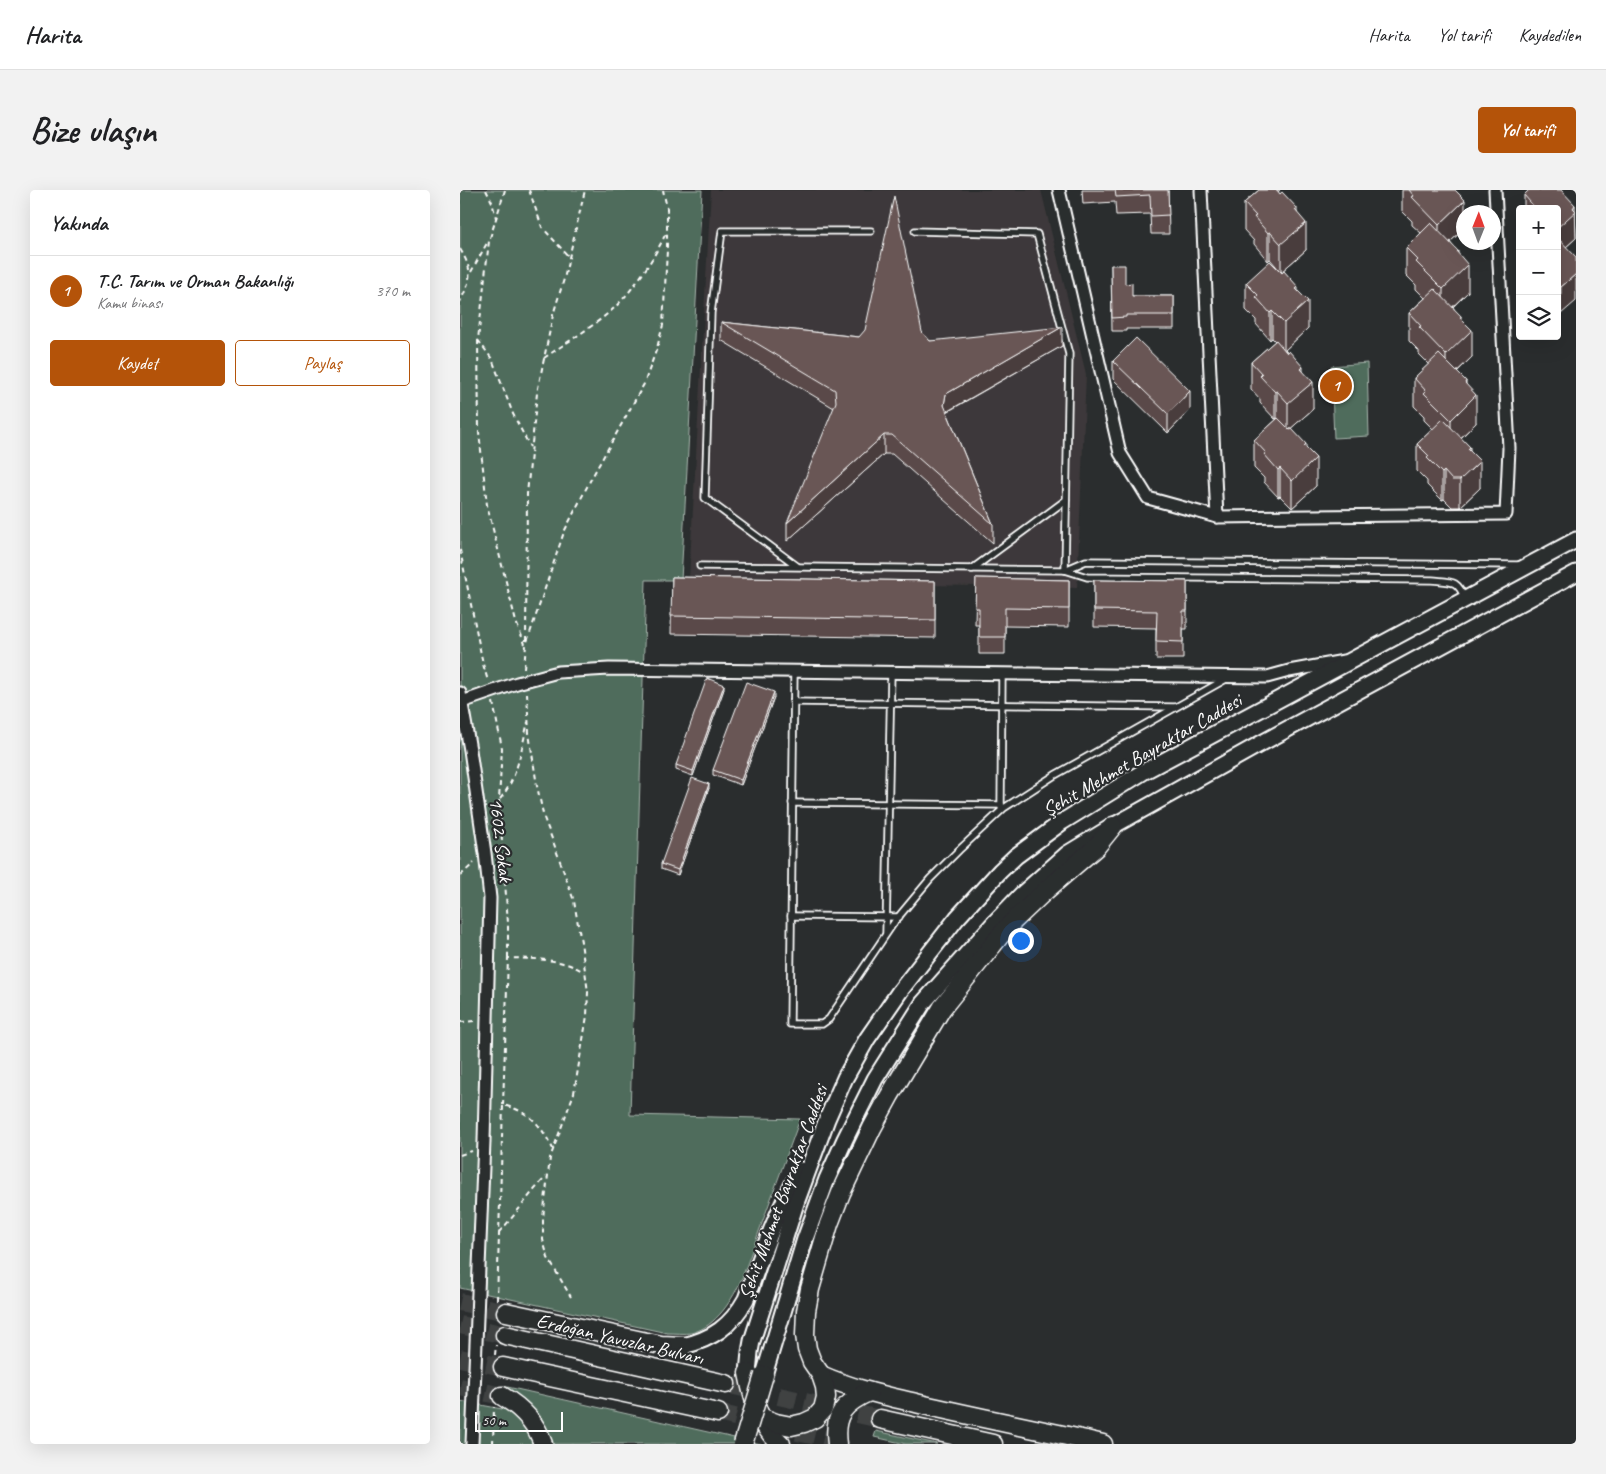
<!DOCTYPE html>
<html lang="tr">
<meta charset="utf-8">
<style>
body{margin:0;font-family:Caveat,sans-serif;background:#f2f2f2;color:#202124}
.controls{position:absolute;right:15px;top:15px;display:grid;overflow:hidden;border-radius:5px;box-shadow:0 5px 20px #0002}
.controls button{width:45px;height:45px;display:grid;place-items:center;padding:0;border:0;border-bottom:1px solid #e0e0e0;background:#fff;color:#202124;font:25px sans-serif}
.compass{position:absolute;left:996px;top:15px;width:45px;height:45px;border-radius:50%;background:#fff;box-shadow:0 5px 20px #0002;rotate:1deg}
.scale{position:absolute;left:15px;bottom:12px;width:88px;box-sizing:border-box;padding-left:5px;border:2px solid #fff;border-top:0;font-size:14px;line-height:18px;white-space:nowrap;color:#fff;-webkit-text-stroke:4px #2a2d2e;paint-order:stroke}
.you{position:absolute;left:560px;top:750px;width:18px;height:18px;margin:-12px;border:4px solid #fff;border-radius:50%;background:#1a73e8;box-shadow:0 0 0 8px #1a73e833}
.badge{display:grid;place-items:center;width:32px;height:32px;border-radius:50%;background:#b45309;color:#fff;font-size:16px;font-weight:700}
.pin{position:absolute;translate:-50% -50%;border:2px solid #fff;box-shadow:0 1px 5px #0006}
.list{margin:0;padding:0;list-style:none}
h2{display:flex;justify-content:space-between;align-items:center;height:65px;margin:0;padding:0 20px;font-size:21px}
h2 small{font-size:16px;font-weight:400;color:#757577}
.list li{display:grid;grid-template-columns:32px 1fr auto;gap:15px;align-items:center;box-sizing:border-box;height:70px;padding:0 20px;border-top:1px solid #e0e0e0}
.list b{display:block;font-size:19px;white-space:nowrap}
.list p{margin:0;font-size:16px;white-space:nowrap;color:#757577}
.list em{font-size:16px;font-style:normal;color:#757577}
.actions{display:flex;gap:10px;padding:15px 20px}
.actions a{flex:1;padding:11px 0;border:1px solid #b45309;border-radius:5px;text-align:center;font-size:18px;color:#b45309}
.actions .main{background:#b45309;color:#fff}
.icon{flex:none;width:28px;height:28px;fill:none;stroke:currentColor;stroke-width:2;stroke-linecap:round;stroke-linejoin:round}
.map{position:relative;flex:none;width:1116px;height:1254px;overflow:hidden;border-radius:5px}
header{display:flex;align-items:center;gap:30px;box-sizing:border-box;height:70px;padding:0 25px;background:#fff;border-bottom:1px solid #e0e0e0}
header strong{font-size:24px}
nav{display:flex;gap:28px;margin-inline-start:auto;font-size:18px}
.intro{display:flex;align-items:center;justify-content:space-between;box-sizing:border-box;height:120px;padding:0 30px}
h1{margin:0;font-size:35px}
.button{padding:12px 22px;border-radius:5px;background:#b45309;color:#fff;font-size:18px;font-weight:700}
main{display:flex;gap:30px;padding:0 30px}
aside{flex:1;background:#fff;border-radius:5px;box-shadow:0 5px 20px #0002}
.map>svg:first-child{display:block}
</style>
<header>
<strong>Harita</strong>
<nav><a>Harita</a><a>Yol tarifi</a><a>Kaydedilen</a></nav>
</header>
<div class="intro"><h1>Bize ulaşın</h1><a class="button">Yol tarifi</a></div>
<main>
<aside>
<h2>Yakında<small></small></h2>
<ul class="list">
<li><span class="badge">1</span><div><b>T.C. Tarım ve Orman Bakanlığı</b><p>Kamu binası</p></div><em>370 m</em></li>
</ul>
<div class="actions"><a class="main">Kaydet</a><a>Paylaş</a></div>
</aside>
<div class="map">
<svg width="1116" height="1254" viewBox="0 0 1116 1254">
<rect width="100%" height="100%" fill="#2a2d2e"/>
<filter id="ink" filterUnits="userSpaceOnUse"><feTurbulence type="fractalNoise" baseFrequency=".02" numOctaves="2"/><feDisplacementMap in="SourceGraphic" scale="10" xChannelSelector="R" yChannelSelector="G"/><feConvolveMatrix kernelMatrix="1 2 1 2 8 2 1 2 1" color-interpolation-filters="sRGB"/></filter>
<g filter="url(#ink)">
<path fill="#3d393a" d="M251 0H581L626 184 617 398 229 390Z"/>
<g fill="#506c5c" stroke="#a8b6ae">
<path d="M0 0H242L221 390H186L170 925 340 929 282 1088C273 1109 256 1137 231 1143 224 1144 215 1143 207 1143L0 1098Z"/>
<path d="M907 173 909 246 874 248 871 176Z"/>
<path d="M43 1196 301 1254H0V1211L42 1219Z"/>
<path d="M416 1241 477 1254H446L414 1247Z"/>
</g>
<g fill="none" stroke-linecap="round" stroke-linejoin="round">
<g stroke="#3f4243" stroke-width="18" stroke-dasharray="18 9" stroke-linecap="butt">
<path d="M0 1112 46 1122"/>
<path d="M0 1135 45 1145"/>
<path d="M0 1168 43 1177"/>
<path d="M266 1194 420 1229"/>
<path d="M0 1197 42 1206"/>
<path d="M258 1223 389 1254"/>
</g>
<defs>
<g id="service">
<path d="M455 41 577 44 609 164 605 380"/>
<path d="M240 376 605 380 627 387 972 390C992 392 997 389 1005 409"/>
<path d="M337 376 245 308 251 123 262 41H411"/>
<path d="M512 379 606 310"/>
<path d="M605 380 626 371 1059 375"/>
<path d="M334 482 330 834H362L369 829 435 731 470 689 499 660 544 618 595 585 766 489"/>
<path d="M333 512 715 517"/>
<path d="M332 613 541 615"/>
<path d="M541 617 542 484"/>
<path d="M331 726 439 727"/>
<path d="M426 743 431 483"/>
</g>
<g id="minor">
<path d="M599 0 660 263 688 308 757 327 1046 324 1049 258 1035 0"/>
<path d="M741 0 757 327"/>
<path d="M0 503 10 560 25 663 30 708 24 951 12 1254"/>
<path d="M2 512 57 493 98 482 149 479 807 487 829 481 884 471"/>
</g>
<g id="secondary">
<path d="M223 1156C253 1149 271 1136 286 1109 302 1065 316 1021 341 980"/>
<path d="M288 1183 290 1162 292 1151 336 1013 367 929 385 888 407 849 440 801 497 728 540 681 556 666 602 632 683 582 1116 350"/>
<path d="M304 1185 345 1049 367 989 385 949 415 889 463 813 535 732 562 704 607 664 653 636 800 554 1116 383"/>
</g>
<g id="primary">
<path d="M46 1122 201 1155 223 1156"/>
<path d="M45 1145 266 1194"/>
<path d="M43 1177 258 1223"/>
<path d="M288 1183C293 1209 300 1237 321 1254"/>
<path d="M361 1185C392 1199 426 1206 460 1214 520 1228 582 1240 643 1254"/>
<path d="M42 1206C61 1217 76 1232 83 1254"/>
<path d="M300 1227 316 1233 331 1236 344 1233 355 1228 363 1219 366 1207 365 1197 361 1185 352 1172 347 1159 345 1145 346 1121 350 1099 369 1034 381 1003 412 938 430 905 482 818 547 737 585 701 636 657 653 636"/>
<path d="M420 1229 533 1254"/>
<path d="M377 1254C373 1225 384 1213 409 1202"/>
</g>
</defs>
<use href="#service" stroke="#fff" stroke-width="9"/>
<use href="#minor" stroke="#fff" stroke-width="15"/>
<use href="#secondary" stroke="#fff" stroke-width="19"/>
<use href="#primary" stroke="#fff" stroke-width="21"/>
<g stroke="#fff" stroke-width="2" stroke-dasharray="5 4" stroke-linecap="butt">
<path d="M26 0 32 12 36 28"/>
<path d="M45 0 29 51 24 95 18 150 19 242 27 315 56 432 65 454"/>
<path d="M69 0 82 37 109 67"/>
<path d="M0 59C14 82 11 89 0 112"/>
<path d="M11 82 27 53"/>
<path d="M18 150 32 169 53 224 70 257"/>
<path d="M84 168C107 152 133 137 153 119 173 101 195 67 206 43"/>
<path d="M0 360 23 474 28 491"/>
<path d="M66 451 67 304 77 203 93 125 104 89 125 0"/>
<path d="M64 478 66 455 104 342 131 289 184 194 197 158 203 135 207 60V18L203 0"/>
<path d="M67 503 69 543 77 596 84 628 94 654 114 711 121 752 128 802 127 826 114 903 90 968 83 1028V1050L88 1068 111 1107"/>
<path d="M33 512 42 558 39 610 48 733V768"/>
<path d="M40 609C58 588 61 559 68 532"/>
<path d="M0 686 14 673"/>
<path d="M0 832 15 831"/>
<path d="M43 915 48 768C74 769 102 768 124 782"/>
<path d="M0 965 12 961"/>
<path d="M39 1042C56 1025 69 1004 86 987"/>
<path d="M37 1110 43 915C71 922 80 934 93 959"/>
<path d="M35 1165 36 1155"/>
<path d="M33 1254 34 1217"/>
</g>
<use href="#service" stroke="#2a2d2e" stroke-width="5.5"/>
<use href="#minor" stroke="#2a2d2e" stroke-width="11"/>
<use href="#secondary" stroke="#2a2d2e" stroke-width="15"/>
<use href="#primary" stroke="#2a2d2e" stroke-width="18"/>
<defs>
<path id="primary-bridge" d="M283 1254 304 1185"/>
</defs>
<use href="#primary-bridge" stroke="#fff" stroke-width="21" stroke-linecap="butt"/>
<use href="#primary-bridge" stroke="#2a2d2e" stroke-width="18"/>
</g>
<g fill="#5a4a49" stroke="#fff">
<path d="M622 0H708L709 44H691L690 24 656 25 655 12 623 14Z"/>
<path d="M799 0H820L818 2 837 22 846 60 821 82 810 69 808 71 794 54V51L784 40V13Z"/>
<path d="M942 0H995L1005 22H1004V39L990 52 998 64 1008 102 993 117 1001 130 1012 167 997 182 1006 195 1016 233 1001 248 1010 261 1020 298 1000 317H992L984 309 982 310 967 295V291L957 281V254L973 239 964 230V226L954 216V188L969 174 959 164V161L949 151V123L965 108 956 99V95L946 85V58L961 43 952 35V31L942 21Z"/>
<path d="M1064 5 1115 21 1116 48 1106 57 1101 124 1097 120V19H1064Z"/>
<path d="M651 75 665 94 672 106H714V139H666V141H652Z"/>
<path d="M786 93 838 101 848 138 825 160 843 181 853 219 829 240 846 258 856 296 832 318 820 306 818 307 804 292V288L794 278V250L817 229V228L815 229 800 213V209L791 199V172L815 151 812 148 810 150 796 134V130L786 120Z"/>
<path d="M261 132 399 147 462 142 470 151 602 156 487 222 533 334V353L432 264H424L327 351 374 218 261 150Z"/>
<path d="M653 171 730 220 708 243 653 189Z"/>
<path d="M212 387 475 391V448L211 444Z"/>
<path d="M516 388 609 390V437L545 436V464H519V435H515Z"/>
<path d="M634 390 727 391V439H723V469H696V438L634 437Z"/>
<path d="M264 499 233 586 216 580V575Z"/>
<path d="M314 507 281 595 253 585V580Z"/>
<path d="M249 598 218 685 201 679V674Z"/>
</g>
<g fill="#4a3c3c" stroke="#fff">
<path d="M1005 10V22H1004V39L979 62V35Z"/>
<path d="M1115 15 1116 48 1097 65V38Z"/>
<path d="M837 18V41L846 33V60L821 82V54L835 20Z"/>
<path d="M810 42V69L808 71V43Z"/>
<path d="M998 61V84L1008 75V102L983 126V99L997 62Z"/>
<path d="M1116 84V111L1101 124V97Z"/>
<path d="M838 97V120L848 111V138L824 161V133L836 99Z"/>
<path d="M812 121V148L810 150V123Z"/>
<path d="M1001 126V150L1012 140V167L986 192V165L1000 128Z"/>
<path d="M602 137V156L486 222 484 215 486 204Z"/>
<path d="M843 177V200L853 192V219L828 241V213L841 179Z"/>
<path d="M1006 191V215L1016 205V233L991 257V230L1005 193Z"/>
<path d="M730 201V220L708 243V224Z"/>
<path d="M817 201V228L815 229V202Z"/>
<path d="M424 245V264L327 351V333Z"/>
<path d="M846 254V278L856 268V296L832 318V291L844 256Z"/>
<path d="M1010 257V281L1020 271V298L1000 317V290L1008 259Z"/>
<path d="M820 278V306L818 307V280Z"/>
<path d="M984 281V309L982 310V283Z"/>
<path d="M264 495V499L233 586V581Z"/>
<path d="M314 502V507L281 595V590Z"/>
<path d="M249 594V598L218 685V680Z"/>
</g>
<g fill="#695655" stroke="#fff">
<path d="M655 0H708L709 25 691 26 690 5 656 7Z"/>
<path d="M799 0H817L820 4 822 2 837 18 835 20 846 33 821 54 810 42 808 43 794 27 796 26 784 13Z"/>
<path d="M949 0H995L1005 10 979 35 952 7 954 6Z"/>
<path d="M1069 0H1101L1115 15 1113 18 1116 21 1097 38V19H1076L1064 5Z"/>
<path d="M434 6 462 142 470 151 602 137 486 204 484 215 533 334 432 245H424L327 333 376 212 375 200 261 132 399 147 405 140Z"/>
<path d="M971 33 998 61 997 62 1008 75 983 99 956 72 958 70 946 58Z"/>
<path d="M1097 47 1116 67V84L1101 97 1097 93Z"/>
<path d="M810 71 822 83 824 81 838 97 836 99 848 111 824 133 812 121 810 123 796 107 798 105 786 93Z"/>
<path d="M651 75H665V94L672 93V106H714V125H666V127L652 128Z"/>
<path d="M975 99 1001 126 1000 128 1012 140 986 165 959 137 961 136 949 123Z"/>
<path d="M676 148 730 201 708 224 653 171Z"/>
<path d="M816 150 827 163 829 161 843 177 841 179 853 192 828 213 817 201 815 202 800 186 802 184 791 172Z"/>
<path d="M979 164 1006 191 1005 193 1016 205 991 230 964 203 966 201 954 188Z"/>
<path d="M818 228 830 240 832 239 846 254 844 256 856 268 832 291 820 278 818 280 804 264 806 263 794 250Z"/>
<path d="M983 229 1010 257 1008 259 1020 271 1000 290H992L984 281 982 283 967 268 969 266 957 254Z"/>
<path d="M212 387 475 391V430L211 426Z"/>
<path d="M516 388 609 390V419L545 418V447H519V418H515Z"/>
<path d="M634 390 727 391V421H723V452L696 451 697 421 634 420Z"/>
<path d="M247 488 264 495 233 581 216 575Z"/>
<path d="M286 492 314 502 281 590 253 580Z"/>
<path d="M232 588 249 594 218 680 201 674Z"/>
</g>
</g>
<g text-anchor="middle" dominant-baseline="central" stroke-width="4.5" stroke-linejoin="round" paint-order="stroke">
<g font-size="20" fill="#fff" stroke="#2a2d2e">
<text transform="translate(682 565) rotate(-30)">Şehit Mehmet Bayraktar Caddesi</text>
<text transform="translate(41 650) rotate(83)">1602. Sokak</text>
<text transform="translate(323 1002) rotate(-70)">Şehit Mehmet Bayraktar Caddesi</text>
<text transform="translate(160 1149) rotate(13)">Erdoğan Yavuzlar Bulvarı</text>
</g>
</g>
</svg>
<div class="controls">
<button>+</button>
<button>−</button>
<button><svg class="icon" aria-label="layers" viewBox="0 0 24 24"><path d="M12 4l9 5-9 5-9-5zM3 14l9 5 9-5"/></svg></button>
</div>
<svg class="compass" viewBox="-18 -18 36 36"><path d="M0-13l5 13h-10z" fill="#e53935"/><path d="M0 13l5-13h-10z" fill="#757577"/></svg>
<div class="scale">50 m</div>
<div class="you"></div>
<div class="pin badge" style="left:876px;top:196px">1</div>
</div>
</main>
